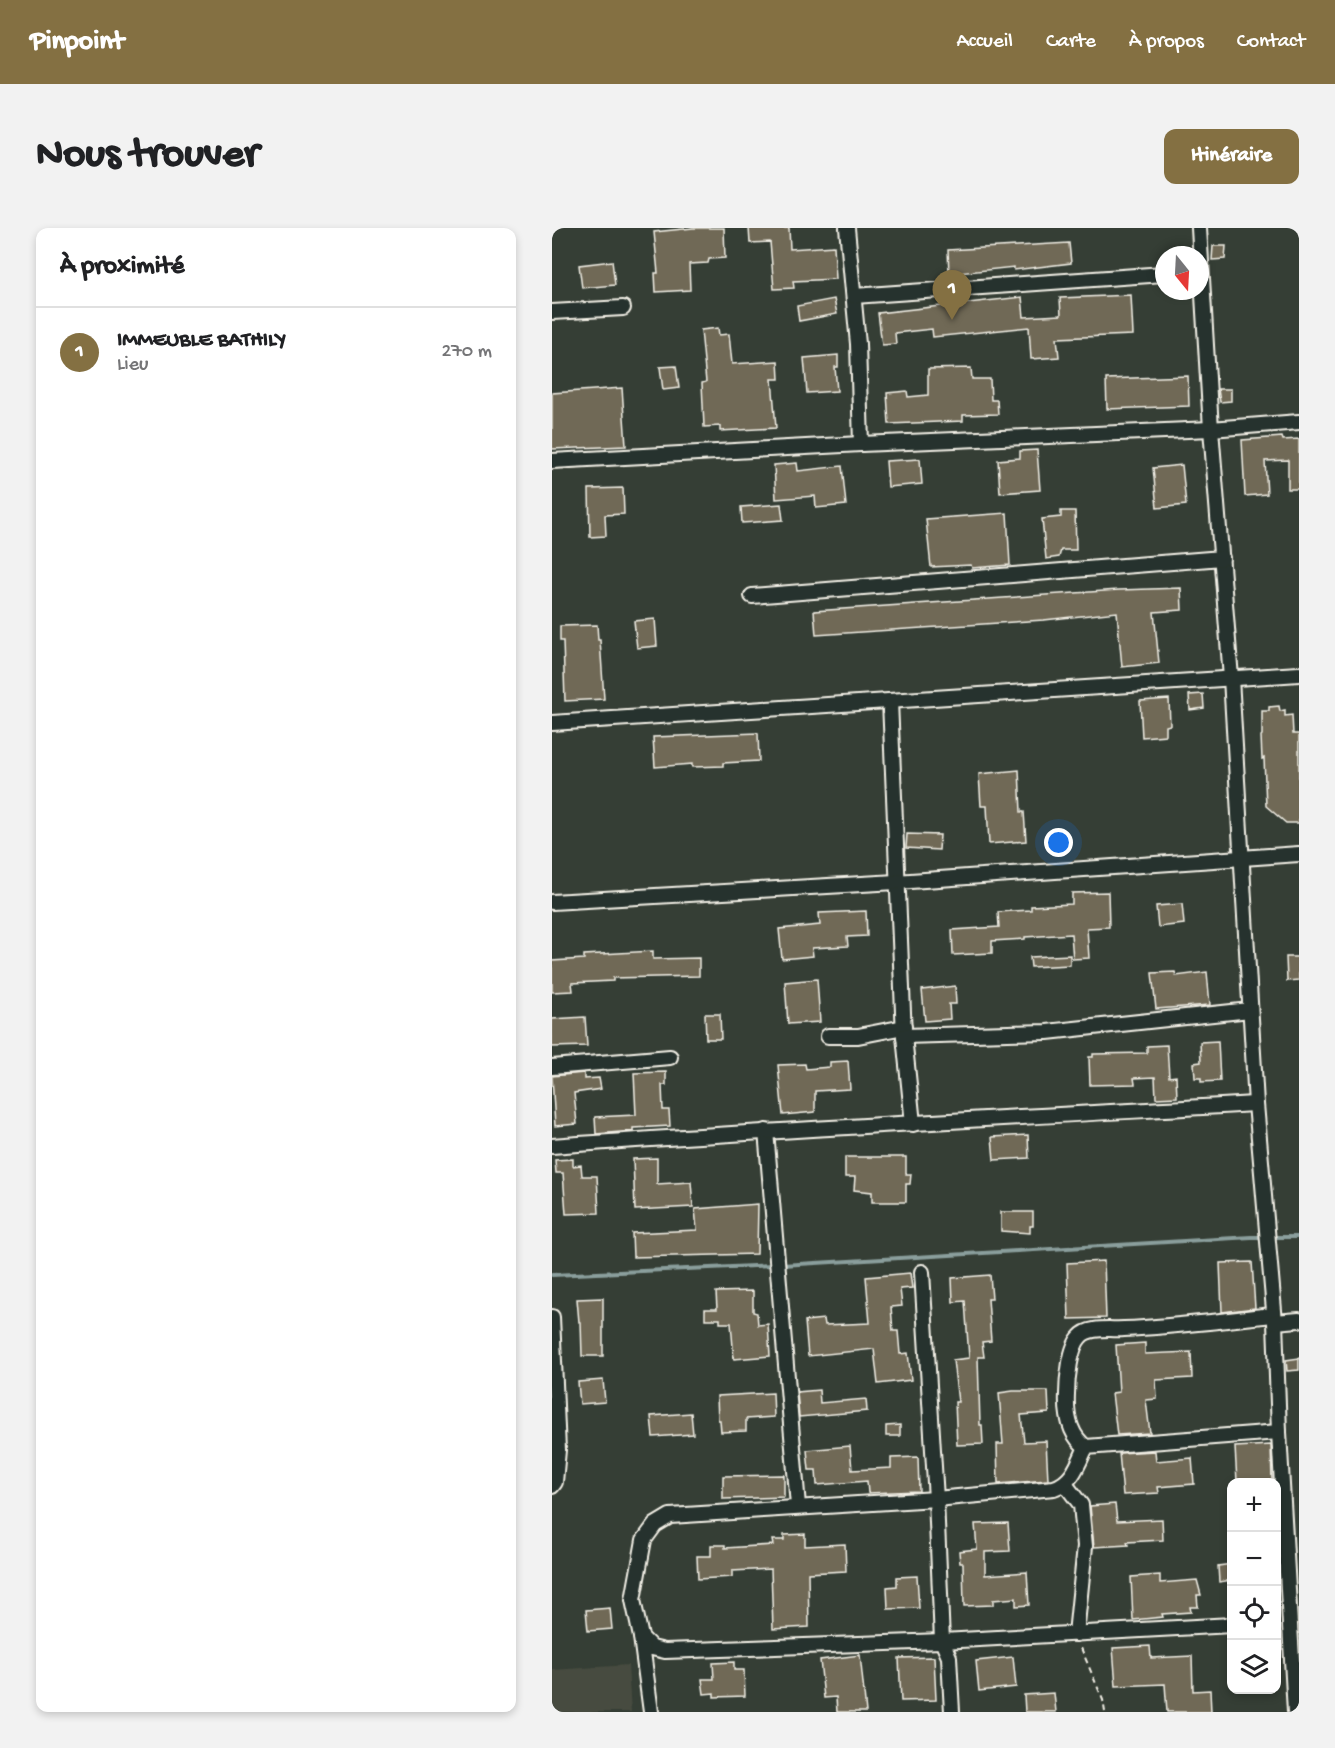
<!DOCTYPE html>
<html lang="fr">
<meta charset="utf-8">
<style>
body{margin:0;font-family:"Gochi Hand",sans-serif;background:#f2f2f2;color:#202124}
.controls{position:absolute;right:18px;bottom:18px;display:grid;overflow:hidden;border-radius:12px;box-shadow:0 3px 9px #0003}
.controls button{width:54px;height:54px;display:grid;place-items:center;padding:0;border:0;border-bottom:2px solid #e0e0e0;background:#fff;color:#202124;font:30px sans-serif}
.compass{position:absolute;left:603px;top:18px;width:54px;height:54px;border-radius:50%;background:#fff;box-shadow:0 3px 9px #0003;rotate:162deg}
.you{position:absolute;left:507px;top:615px;width:21px;height:21px;margin:-15px;border:4px solid #fff;border-radius:50%;background:#1a73e8;box-shadow:0 0 0 9px #1a73e833}
.badge{display:grid;place-items:center;width:39px;height:39px;border-radius:50%;background:#847042;color:#fff;font-size:20px;font-weight:700}
.pin{position:absolute;translate:-50% -50px;filter:drop-shadow(0 2px 3px #0008)}
.pin::after{content:'';position:absolute;top:32px;width:21px;height:18px;background:inherit;clip-path:polygon(0 0,100% 0,50% 100%)}
.list{margin:0;padding:0;list-style:none}
h2{display:flex;justify-content:space-between;align-items:center;height:78px;margin:0;padding:0 24px;font-size:26px}
h2 small{font-size:20px;font-weight:400;color:#757577}
.list li{display:grid;grid-template-columns:39px 1fr auto;gap:18px;align-items:center;box-sizing:border-box;height:90px;padding:0 24px;border-top:2px solid #e0e0e0}
.list b{display:block;font-size:22px;white-space:nowrap}
.list p{margin:0;font-size:20px;white-space:nowrap;color:#757577}
.list em{font-size:20px;font-style:normal;color:#757577}
.icon{flex:none;width:33px;height:33px;fill:none;stroke:currentColor;stroke-width:2;stroke-linecap:round;stroke-linejoin:round}
.map{position:relative;flex:none;width:747px;height:1484px;overflow:hidden;border-radius:12px}
header{display:flex;align-items:center;gap:36px;box-sizing:border-box;height:84px;padding:0 30px;background:#847042;color:#fff}
header strong{font-size:28px}
nav{display:flex;gap:33px;margin-inline-start:auto;font-size:21px}
.intro{display:flex;align-items:center;justify-content:space-between;box-sizing:border-box;height:144px;padding:0 36px}
h1{margin:0;font-size:42px}
.button{padding:15px 27px;border-radius:12px;background:#847042;color:#fff;font-size:21px;font-weight:700}
main{display:flex;gap:36px;padding:0 36px}
aside{flex:1;background:#fff;border-radius:12px;box-shadow:0 3px 9px #0003}
.map>svg:first-child{display:block}
</style>
<header>
<strong>Pinpoint</strong>
<nav><a>Accueil</a><a>Carte</a><a>À propos</a><a>Contact</a></nav>
</header>
<div class="intro"><h1>Nous trouver</h1><a class="button">Itinéraire</a></div>
<main>
<aside>
<h2>À proximité<small></small></h2>
<ul class="list">
<li><span class="badge">1</span><div><b>IMMEUBLE BATHILY</b><p>Lieu</p></div><em>270 m</em></li>
</ul>
</aside>
<div class="map">
<svg width="747" height="1484" viewBox="0 0 747 1484">
<rect width="100%" height="100%" fill="#353e35"/>
<filter id="ink" filterUnits="userSpaceOnUse"><feTurbulence type="fractalNoise" baseFrequency=".0167" numOctaves="2"/><feDisplacementMap in="SourceGraphic" scale="12" xChannelSelector="R" yChannelSelector="G"/><feConvolveMatrix kernelMatrix="1 2 1 2 8 2 1 2 1" color-interpolation-filters="sRGB"/></filter>
<g filter="url(#ink)">
<path fill="#464b3f" d="M76 1437 79 1484H0V1442Z"/>
<g fill="none" stroke-linecap="round" stroke-linejoin="round">
<g stroke="#8a9e9c" stroke-width="4">
<path d="M230 1037 699 1009H747"/>
<path d="M0 1047 222 1037"/>
</g>
</g>
<g fill="#6f6957" stroke="#f4f1e8" stroke-width="1.5">
<path d="M141 0H172L173 30 157 31 156 35 137 36 138 62 104 64 103 45H106L102 4Z"/>
<path d="M197 0H237L238 21 282 18 284 51 241 53 242 60 222 61 218 14 198 15Z"/>
<path d="M517 15 519 35 462 42V39L397 46 396 22Z"/>
<path d="M661 18H674L673 31 660 32Z"/>
<path d="M60 33 63 57 30 60 27 37Z"/>
<path d="M579 67 581 107 505 110 507 129 479 131 477 99 381 109 380 101 343 105 344 116 330 117 326 85 470 69 472 89 509 87 508 70Z"/>
<path d="M282 71 285 86 247 93 245 78Z"/>
<path d="M166 100 167 107 177 106 180 136 226 133 227 151H220L224 200 168 203V198L152 199 150 155 154 154 149 102Z"/>
<path d="M286 127V139H283L285 163 255 165 252 130Z"/>
<path d="M124 138 127 160 111 162 108 139Z"/>
<path d="M419 140 420 151H438L439 172H445L446 186 411 187V193L337 196 335 165 355 163 356 169 376 167V141Z"/>
<path d="M636 148 637 178 555 181 554 151Z"/>
<path d="M70 160 74 218 0 221V165Z"/>
<path d="M666 161H679V173L668 174Z"/>
<path d="M730 209 731 212 747 211V261H736V232L713 233 715 266 693 268 690 212Z"/>
<path d="M485 222 488 262 448 265 446 232 468 230V223Z"/>
<path d="M368 231 370 256 336 259 334 233Z"/>
<path d="M245 235 246 243 290 238 294 277 264 280 263 268 224 271 222 237Z"/>
<path d="M630 237 634 277 605 280 601 240Z"/>
<path d="M71 260 72 286 53 287 54 308 38 309 37 261Z"/>
<path d="M229 276 231 292 190 295 189 279Z"/>
<path d="M509 283H523L524 322H509L507 329 494 331 490 291 509 289Z"/>
<path d="M455 285 458 337 420 340 419 337 379 339 374 291Z"/>
<path d="M629 360 630 382 602 384 607 435 570 439 565 384 492 392 264 407 262 383 567 362Z"/>
<path d="M103 391 105 418 85 420 82 393Z"/>
<path d="M45 397 46 412H48L52 471 13 473 11 413H8V398Z"/>
<path d="M651 466 652 480 638 482 637 467Z"/>
<path d="M617 471 618 497 614 498V507L590 509 588 473Z"/>
<path d="M727 478 728 483 733 482V488L740 487 741 506H747V595H734L714 578 712 530 710 531 709 508 710 507V483H717V479Z"/>
<path d="M206 505 207 533 171 535V538L140 539V536L103 539 101 509Z"/>
<path d="M467 542 469 584H472L474 613 437 616 435 578H429L427 546Z"/>
<path d="M355 606 388 607 387 622 354 620Z"/>
<path d="M556 664 557 699 535 700 537 730 521 731 519 706 473 709V711L440 713V725L401 727 400 702 447 699 446 684 479 682V678L520 676V665Z"/>
<path d="M630 676 632 696 606 699 604 678Z"/>
<path d="M314 683 315 708 295 709 296 718 260 720 261 728 230 731 227 701 268 697 267 685Z"/>
<path d="M101 723V731L147 730V748L61 750V753L20 755 21 763 0 764V733L32 731V727Z"/>
<path d="M518 727V737L479 739 478 729Z"/>
<path d="M734 729H747V752L735 753Z"/>
<path d="M623 744 624 748 655 744 658 777 604 781 600 745Z"/>
<path d="M265 751 268 794 236 796 233 754Z"/>
<path d="M403 758 404 776H397L398 791 373 793 370 762Z"/>
<path d="M153 786H168L169 811H154Z"/>
<path d="M33 789 35 818 0 819V791Z"/>
<path d="M666 813 668 853 649 854V850H643L642 835 649 834 648 814Z"/>
<path d="M615 817 617 849 624 848 625 869 604 870 603 849 582 850 583 856 538 857 537 829H541V826L595 825V818Z"/>
<path d="M296 833 298 861 263 863V884L231 887 226 837 253 836 254 841 278 839V834Z"/>
<path d="M114 844V857H110L111 882H117L118 898 81 900V903L44 906 43 889 84 887 82 845Z"/>
<path d="M32 845V851L47 850 49 861 22 865 25 896 3 898 0 848Z"/>
<path d="M476 907 477 930 442 932 440 909Z"/>
<path d="M293 929H354V946H359L358 956H354V974H320V964L302 962 303 949H293Z"/>
<path d="M105 930V956L139 954 141 979 83 982 81 931Z"/>
<path d="M21 931V938L29 937 30 948H45L47 985 14 986 11 945H4L3 932Z"/>
<path d="M206 976 205 1026 81 1029 80 1005 145 1002 143 981Z"/>
<path d="M449 984H481V998H478V1005L449 1003Z"/>
<path d="M552 1033 554 1090 517 1091 515 1035Z"/>
<path d="M700 1034 703 1080 670 1084 668 1035Z"/>
<path d="M358 1045 360 1060 348 1061 350 1078 339 1079 341 1103H346L348 1126 356 1125 359 1152 326 1156 322 1121 256 1128 253 1093 272 1091 273 1097 318 1095 314 1049Z"/>
<path d="M438 1047 440 1071H436L439 1113 430 1114 432 1129H426L428 1197H430L431 1216 405 1217 403 1174H406L401 1132 417 1130 413 1073 401 1074 400 1050Z"/>
<path d="M201 1063V1084L205 1085 206 1097 216 1096 218 1128 182 1131 179 1095H168V1091H153V1081H165L164 1064Z"/>
<path d="M51 1070V1128H30L29 1094H27L25 1071Z"/>
<path d="M593 1115V1126L639 1124 640 1150 604 1152 605 1171 594 1172 598 1205 565 1207 560 1165 567 1164 564 1117Z"/>
<path d="M747 1130V1142L735 1143 734 1132Z"/>
<path d="M51 1152 53 1174 28 1176 26 1154Z"/>
<path d="M267 1162 268 1175 314 1171 315 1183 247 1189 245 1164Z"/>
<path d="M461 1163H496L497 1185 469 1187 472 1214 494 1213 496 1252 446 1256 445 1216H451L447 1165Z"/>
<path d="M221 1165 222 1189 194 1191V1203L169 1204 168 1192H166L165 1168Z"/>
<path d="M139 1185 141 1206 101 1209 99 1188Z"/>
<path d="M348 1197V1208H334V1198Z"/>
<path d="M719 1217 720 1254H685L683 1219Z"/>
<path d="M298 1218 300 1242 339 1240V1230L366 1229 367 1263 316 1265 315 1253 265 1257 264 1242H257L255 1222Z"/>
<path d="M603 1223 604 1233 640 1230 642 1256 606 1259 607 1265 571 1267 567 1225Z"/>
<path d="M232 1247V1269L171 1271V1248Z"/>
<path d="M563 1276 565 1293 610 1291 611 1312 575 1314 576 1317 542 1319 538 1278Z"/>
<path d="M456 1295 458 1323 433 1324V1347L475 1344 477 1377 464 1378V1370L441 1372V1377L412 1378 411 1335H408L407 1323 425 1321 423 1296Z"/>
<path d="M253 1306V1318L293 1316 294 1343 256 1345 257 1399 221 1401 219 1341 180 1343V1349L146 1351 145 1328H159V1317H173V1320L221 1317 220 1312H232V1307Z"/>
<path d="M680 1336V1352L667 1354 666 1338Z"/>
<path d="M608 1347V1355L645 1352 649 1367H645L646 1379H638L639 1384 610 1386 611 1389 581 1392 579 1349Z"/>
<path d="M365 1348 367 1380 336 1381 335 1359 345 1358V1349Z"/>
<path d="M58 1380 60 1401 36 1403 34 1382Z"/>
<path d="M598 1418 599 1430 640 1428 641 1463 658 1462 659 1484H615L613 1456 564 1458 561 1420Z"/>
<path d="M308 1427 314 1484H285L284 1469 272 1470 268 1432Z"/>
<path d="M382 1429 384 1472 349 1473 347 1430Z"/>
<path d="M461 1429 464 1459 427 1463 424 1433Z"/>
<path d="M182 1434V1442H192L193 1468 162 1469V1465L152 1466 150 1451H162L161 1435Z"/>
<path d="M502 1465 504 1484H473L472 1467Z"/>
</g>
<g fill="none" stroke-linecap="round" stroke-linejoin="round">
<defs>
<g id="minor">
<path d="M295 0 306 116 309 216"/>
<path d="M647 0 659 201 679 450 704 876 723 1094 727 1204 743 1484"/>
<path d="M302 68 612 46"/>
<path d="M0 84 71 80"/>
<path d="M0 233 309 216 659 201 747 194"/>
<path d="M200 368 670 330"/>
<path d="M338 473 352 808 361 896"/>
<path d="M0 495 747 446"/>
<path d="M0 674 344 654 747 626"/>
<path d="M276 808H306L352 799"/>
<path d="M352 808 495 804 698 782"/>
<path d="M0 839 118 829"/>
<path d="M214 903 246 1278"/>
<path d="M0 918C234 901 469 889 704 876"/>
<path d="M370 1044 384 1271 390 1413 397 1429 400 1484"/>
<path d="M722 1087C672 1092 622 1099 572 1101 559 1102 537 1098 528 1109 518 1119 515 1152 515 1166 514 1186 517 1207 534 1219L727 1204"/>
<path d="M0 1089 6 1222 3 1254 0 1258"/>
<path d="M723 1094 747 1092"/>
<path d="M513 1256 529 1277 533 1318 524 1406"/>
<path d="M89 1409 100 1420 113 1423 390 1413 680 1397"/>
<path d="M99 1484 89 1409 81 1372 92 1312 103 1297 118 1288 384 1271 502 1260C521 1254 526 1236 534 1219"/>
</g>
</defs>
<use href="#minor" stroke="#f4f1e8" stroke-width="18"/>
<path stroke="#f4f1e8" stroke-width="2" stroke-dasharray="6 4.5" stroke-linecap="butt" d="M529 1420 551 1472 553 1484"/>
<use href="#minor" stroke="#26332d" stroke-width="14"/>
</g>
</g>
</svg>
<div class="controls">
<button>+</button>
<button>−</button>
<button><svg class="icon" aria-label="locate" viewBox="0 0 24 24"><circle cx="12" cy="12" r="6"/><path d="M12 2v4M12 18v4M2 12h4M18 12h4"/></svg></button>
<button><svg class="icon" aria-label="layers" viewBox="0 0 24 24"><path d="M12 4l9 5-9 5-9-5zM3 14l9 5 9-5"/></svg></button>
</div>
<svg class="compass" viewBox="-18 -18 36 36"><path d="M0-13l5 13h-10z" fill="#e53935"/><path d="M0 13l5-13h-10z" fill="#757577"/></svg>
<div class="you"></div>
<div class="pin badge" style="left:400px;top:92px">1</div>
</div>
</main>
